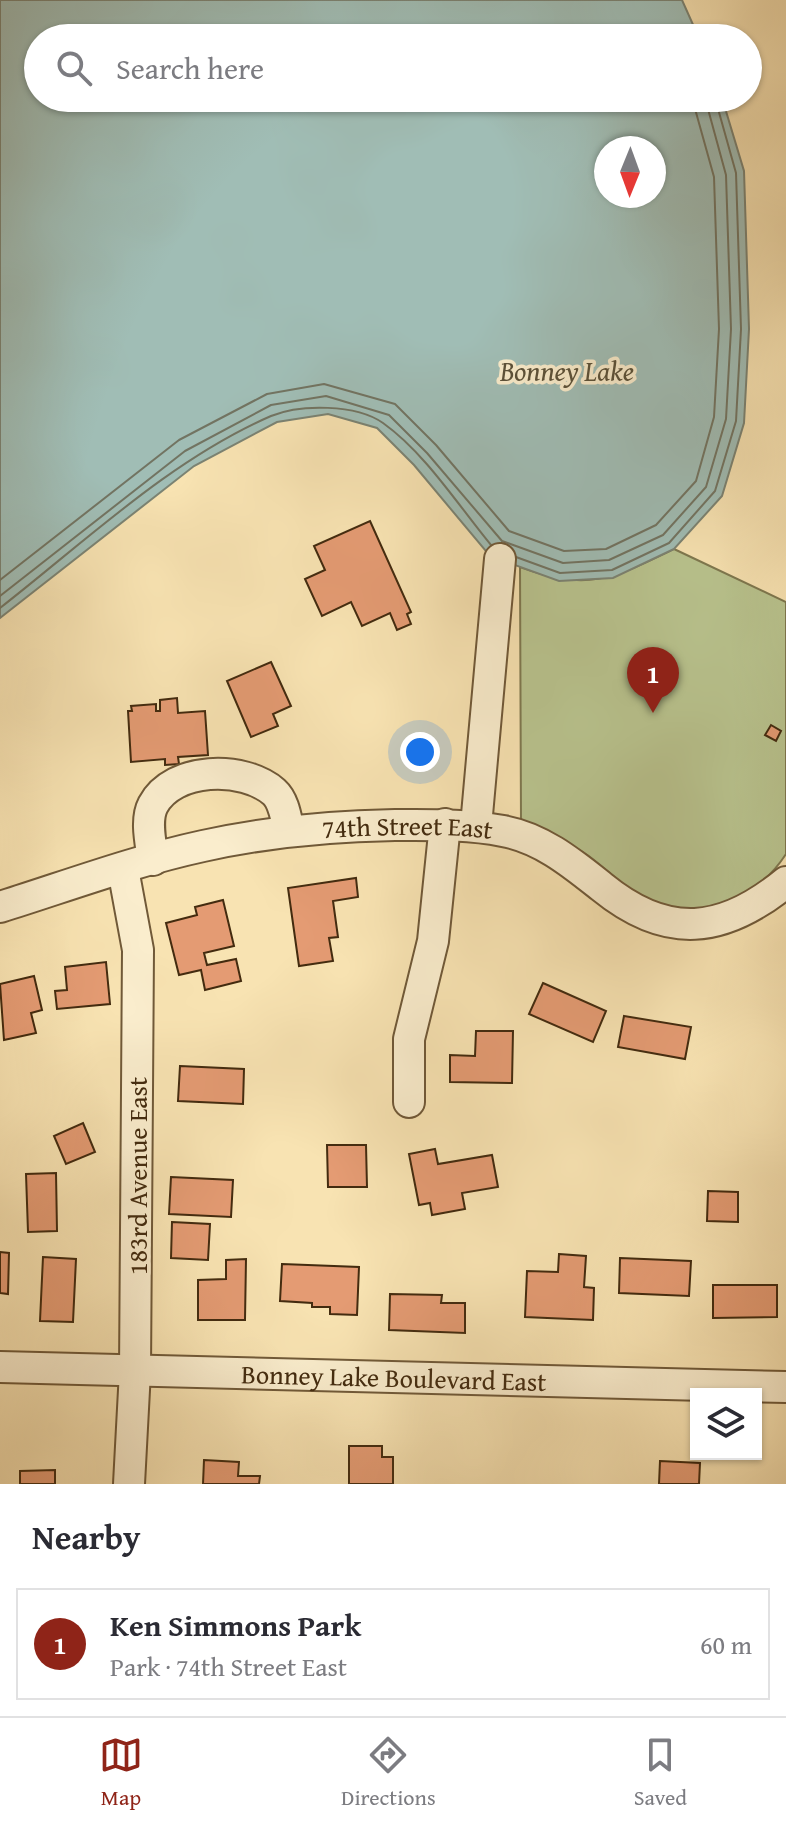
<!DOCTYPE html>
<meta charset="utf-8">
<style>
body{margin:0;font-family:"Gentium Book Plus",serif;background:#f2f2f3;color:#2b2b33}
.controls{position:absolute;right:24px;bottom:24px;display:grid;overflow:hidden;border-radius:0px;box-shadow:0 2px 6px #0004}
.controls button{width:72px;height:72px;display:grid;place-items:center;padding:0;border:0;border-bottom:2px solid #e1e1e2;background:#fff;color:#2b2b33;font:40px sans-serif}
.compass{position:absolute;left:594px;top:136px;width:72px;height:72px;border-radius:50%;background:#fff;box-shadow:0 2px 6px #0004;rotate:181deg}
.you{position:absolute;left:420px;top:752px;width:28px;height:28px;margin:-20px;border:6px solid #fff;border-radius:50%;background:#1a73e8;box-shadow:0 0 0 12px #1a73e833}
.badge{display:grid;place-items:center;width:52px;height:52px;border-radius:50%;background:#8f2418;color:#fff;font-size:26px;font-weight:700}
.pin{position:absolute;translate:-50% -66px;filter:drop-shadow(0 2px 4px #0008)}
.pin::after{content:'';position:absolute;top:42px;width:28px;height:24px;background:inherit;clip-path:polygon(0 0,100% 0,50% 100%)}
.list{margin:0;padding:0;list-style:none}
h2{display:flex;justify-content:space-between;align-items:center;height:104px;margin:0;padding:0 32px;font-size:34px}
h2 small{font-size:26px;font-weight:400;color:#7c7c81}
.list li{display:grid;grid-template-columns:52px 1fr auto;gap:24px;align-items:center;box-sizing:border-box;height:112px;margin:0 16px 16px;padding:0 16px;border:2px solid #e1e1e2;border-radius:0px}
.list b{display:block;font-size:30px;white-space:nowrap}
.list p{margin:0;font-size:26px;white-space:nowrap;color:#7c7c81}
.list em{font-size:26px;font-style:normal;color:#7c7c81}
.icon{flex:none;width:44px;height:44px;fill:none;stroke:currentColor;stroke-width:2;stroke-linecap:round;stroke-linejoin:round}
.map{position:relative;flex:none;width:786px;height:1484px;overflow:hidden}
.search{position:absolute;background:#fff;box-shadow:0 2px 6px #0004;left:24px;right:24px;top:24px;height:88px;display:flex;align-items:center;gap:20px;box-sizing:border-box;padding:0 28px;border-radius:44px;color:#7c7c81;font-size:30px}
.sheet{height:232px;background:#fff}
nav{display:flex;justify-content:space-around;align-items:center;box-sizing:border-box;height:112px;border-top:2px solid #e1e1e2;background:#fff;font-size:22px;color:#7c7c81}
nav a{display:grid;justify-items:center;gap:4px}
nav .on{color:#8f2418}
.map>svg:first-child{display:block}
</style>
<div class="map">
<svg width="786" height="1484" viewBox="0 0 786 1484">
<rect width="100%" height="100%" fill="#f8e3b2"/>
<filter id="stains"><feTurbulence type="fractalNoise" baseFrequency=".0025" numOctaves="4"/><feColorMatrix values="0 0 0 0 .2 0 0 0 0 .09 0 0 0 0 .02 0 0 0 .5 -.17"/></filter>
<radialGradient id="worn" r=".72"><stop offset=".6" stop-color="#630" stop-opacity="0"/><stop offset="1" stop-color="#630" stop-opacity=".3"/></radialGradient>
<path fill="#b9c48f" stroke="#7e784f" stroke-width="2" d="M674 549 786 602V854C754 904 689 926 636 893 617 882 602 864 583 852 563 840 542 832 521 823L520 567C588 592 612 579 674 549Z"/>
<path fill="#a0bdb5" stroke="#7b8373" stroke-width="2" fill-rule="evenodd" d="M0 0H682L699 38H38V98H722L744 171 749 329 744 423 722 496 674 549 613 578 559 581 490 556 414 465 377 428 328 414 277 422 194 466 0 618ZM606 148H654V196H606Z"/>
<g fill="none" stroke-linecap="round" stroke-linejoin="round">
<g stroke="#727462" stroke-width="2">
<path d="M516 557 560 573 612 570 669 543 715 491 736 421 741 329 736 173 715 98"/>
<path d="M0 580 179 440 267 394 324 384 395 404 436 445 509 531 564 551 606 549 656 525 696 481 714 417 719 329 714 177 692 98"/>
<path d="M0 596 185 451 271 405 326 396 389 415 427 453 502 541 563 563 609 560 663 535 706 487 726 419 731 329 726 175 705 98"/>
<path d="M0 608C86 541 170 460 271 416 300 404 356 404 383 423 425 453 458 505 491 545"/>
</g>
</g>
<g fill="#e49b73" stroke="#432b0f" stroke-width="2">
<path d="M370 521 411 612 407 614 411 624 397 630 390 613 362 626 351 602 322 616 305 579 325 570 314 546Z"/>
<path d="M271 662 291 706 273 714 278 726 251 737 227 681Z"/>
<path d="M177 698 178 713 205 711 208 755 178 757 179 764 165 765V759L131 762 128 711H132L131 706 156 704V711H160V700Z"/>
<path d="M771 725 781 731 776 741 765 735Z"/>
<path d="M356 878 358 897 333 901 338 937 329 938 333 961 299 966 288 888Z"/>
<path d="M223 900 234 946 204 953 207 965 236 959 241 981 205 990 201 970 179 975 166 923 197 915 195 907Z"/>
<path d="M106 962 110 1004 57 1009 55 991 67 990 65 967Z"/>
<path d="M34 976 42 1010 31 1013 36 1033 4 1040 0 984Z"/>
<path d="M543 983 606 1011 593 1042 529 1014Z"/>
<path d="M624 1016 691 1027 685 1059 618 1047Z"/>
<path d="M476 1031H513L512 1083 450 1082V1055L475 1056Z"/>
<path d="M180 1066 244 1069 243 1104 178 1101Z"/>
<path d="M83 1123 95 1152 66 1164 54 1136Z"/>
<path d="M327 1145H366L367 1187H328Z"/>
<path d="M435 1149 438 1164 492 1155 498 1187 462 1193 465 1209 432 1215 430 1203 419 1205 409 1154Z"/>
<path d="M56 1173 57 1231 28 1232 26 1174Z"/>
<path d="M171 1177 233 1180 231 1217 169 1214Z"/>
<path d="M708 1191 738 1192V1222L707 1221Z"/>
<path d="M172 1222 210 1224 208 1260 171 1258Z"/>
<path d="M0 1252 9 1253 8 1294 0 1293Z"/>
<path d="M559 1254 586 1256 584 1287 594 1288 593 1320 525 1317 527 1271 558 1272Z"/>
<path d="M43 1257 76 1259 73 1322 40 1321Z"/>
<path d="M620 1258 691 1261 689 1296 619 1293Z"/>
<path d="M246 1259 245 1320H198V1280L226 1279V1260Z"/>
<path d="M282 1264 359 1267 357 1315 330 1314V1307H312V1303L280 1301Z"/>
<path d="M713 1285H777V1317L713 1318Z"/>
<path d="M390 1294 442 1295 441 1303H465V1333L389 1330Z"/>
<path d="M349 1446H382V1457H393V1484H349Z"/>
<path d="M204 1460 239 1462 238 1476H260L259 1484H203Z"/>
<path d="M660 1461 700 1463 699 1484H659Z"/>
<path d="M55 1470V1484H20V1471Z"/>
</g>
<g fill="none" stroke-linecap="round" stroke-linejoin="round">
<defs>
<g id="minor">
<path d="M476 826 500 559"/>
<path d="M153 860C151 844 145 820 153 805 173 767 243 765 274 792 284 801 286 818 289 831"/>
<path d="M123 869 138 950 135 1371 129 1484"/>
<path id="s1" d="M0 907C67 886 134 861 203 846 266 832 330 826 395 825 431 825 467 824 503 831 542 838 573 864 602 887 667 940 723 934 786 882"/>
<path d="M409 1102V1039L433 941 445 824"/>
<path id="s2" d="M0 1367 786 1387"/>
</g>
</defs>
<use href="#minor" stroke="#705938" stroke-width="34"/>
<use href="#minor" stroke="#faedcd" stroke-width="30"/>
</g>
<g text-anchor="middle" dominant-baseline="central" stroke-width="7" stroke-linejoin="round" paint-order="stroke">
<g font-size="26" fill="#432b0f" stroke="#faedcd">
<text stroke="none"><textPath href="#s1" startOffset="418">74th Street East</textPath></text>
<text transform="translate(137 1176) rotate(-90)">183rd Avenue East</text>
<text stroke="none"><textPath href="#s2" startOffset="394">Bonney Lake Boulevard East</textPath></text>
</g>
<g font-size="28" font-style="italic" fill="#5a5038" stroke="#faedcd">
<text x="567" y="370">Bonney Lake</text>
</g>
</g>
<rect width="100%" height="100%" filter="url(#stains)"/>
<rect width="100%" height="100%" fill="url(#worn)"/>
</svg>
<div class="controls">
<button><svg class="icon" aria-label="layers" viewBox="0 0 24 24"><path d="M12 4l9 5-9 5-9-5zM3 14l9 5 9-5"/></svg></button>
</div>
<svg class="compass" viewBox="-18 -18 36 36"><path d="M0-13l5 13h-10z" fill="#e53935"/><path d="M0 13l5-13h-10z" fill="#7c7c81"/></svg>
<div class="you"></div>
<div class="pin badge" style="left:653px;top:713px">1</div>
<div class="search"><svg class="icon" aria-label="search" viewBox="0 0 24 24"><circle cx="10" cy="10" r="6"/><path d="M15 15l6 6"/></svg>Search here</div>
</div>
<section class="sheet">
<h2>Nearby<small></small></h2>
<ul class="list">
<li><span class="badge">1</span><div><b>Ken Simmons Park</b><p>Park · 74th Street East</p></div><em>60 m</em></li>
</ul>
</section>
<nav>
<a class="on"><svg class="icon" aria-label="map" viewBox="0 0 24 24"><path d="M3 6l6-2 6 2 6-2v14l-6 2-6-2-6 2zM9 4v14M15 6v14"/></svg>Map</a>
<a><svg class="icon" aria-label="directions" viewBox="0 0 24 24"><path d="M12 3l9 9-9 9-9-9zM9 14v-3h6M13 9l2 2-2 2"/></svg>Directions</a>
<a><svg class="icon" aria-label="saved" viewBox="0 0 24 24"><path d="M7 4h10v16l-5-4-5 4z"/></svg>Saved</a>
</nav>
